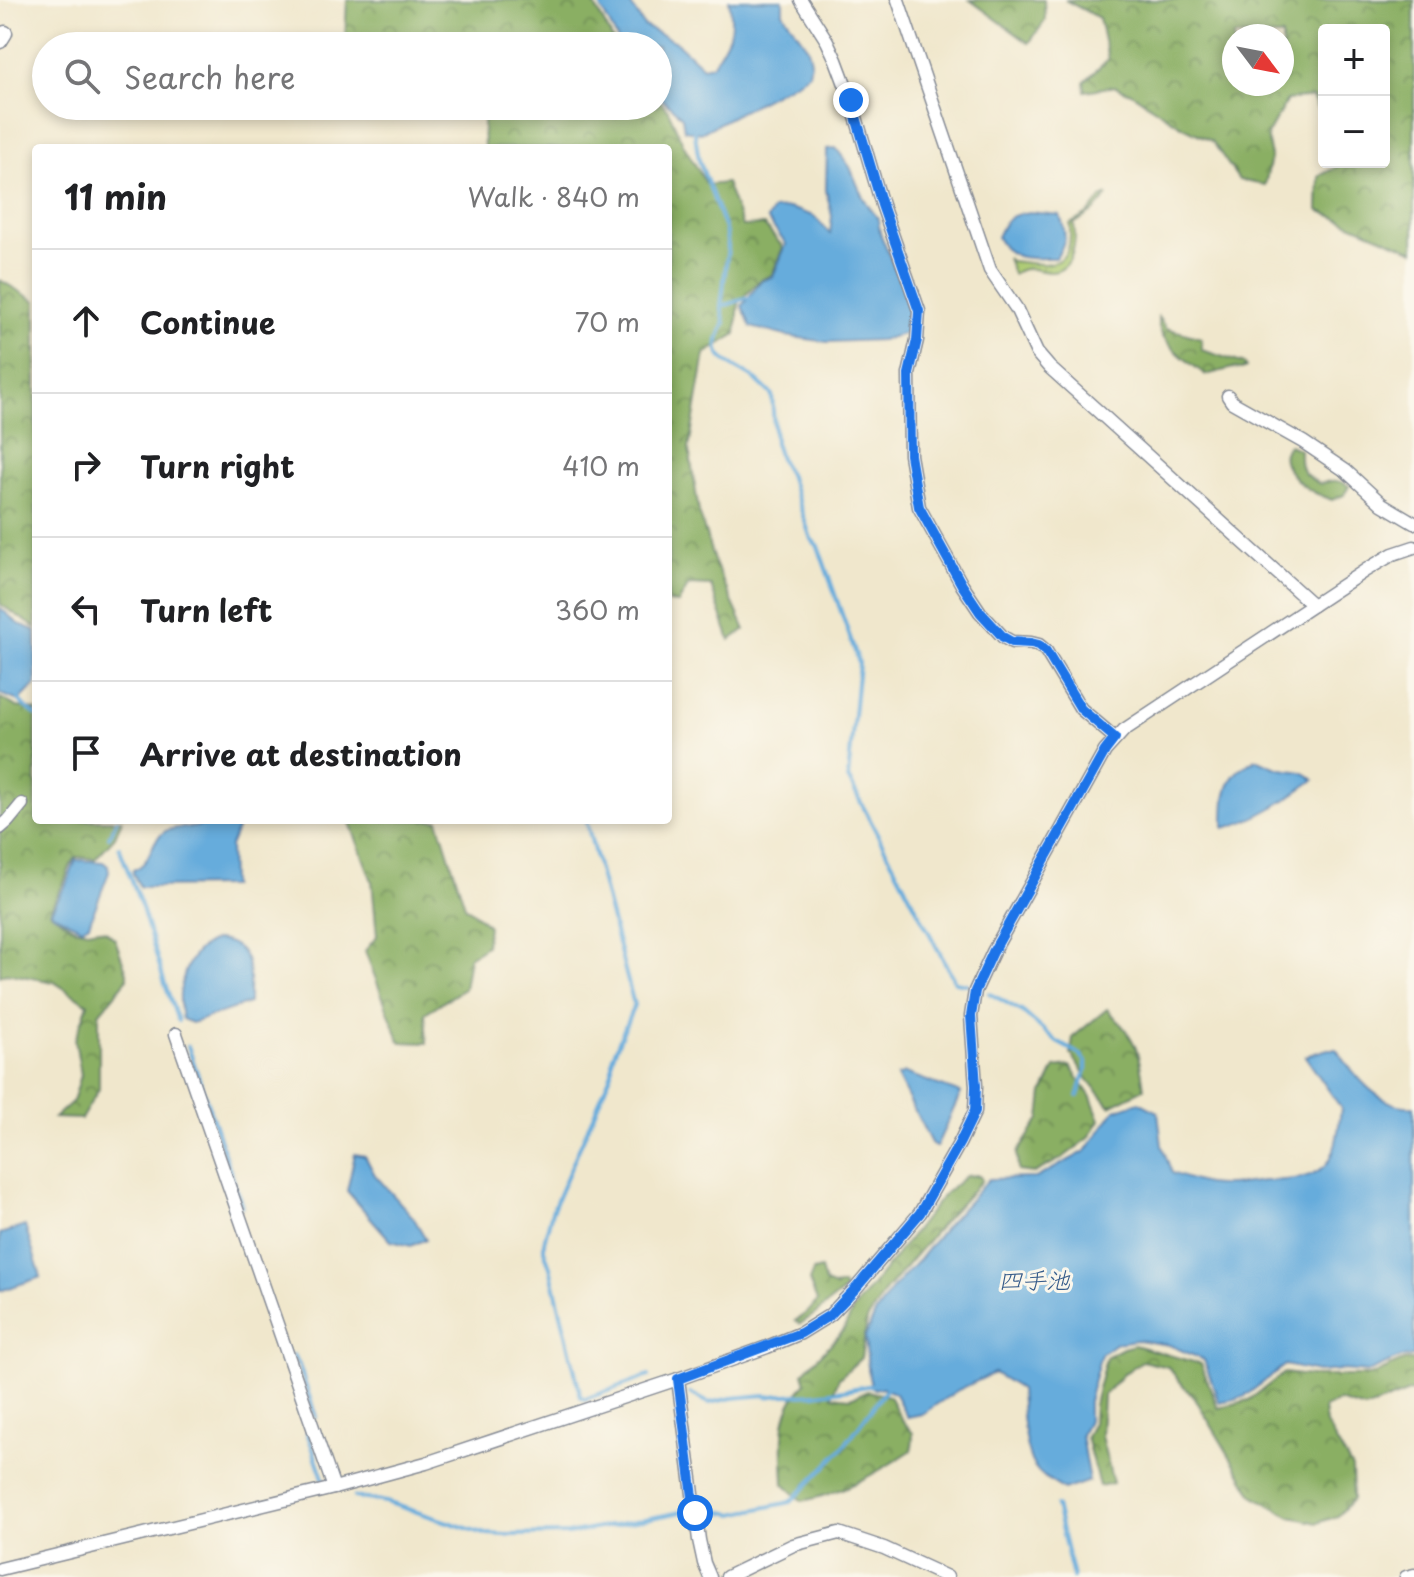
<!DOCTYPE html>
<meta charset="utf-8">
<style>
body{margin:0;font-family:"Playpen Sans","Klee One",sans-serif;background:#f2f2f2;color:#202124}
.controls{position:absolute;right:24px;top:24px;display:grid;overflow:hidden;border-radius:8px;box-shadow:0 4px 12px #0003}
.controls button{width:72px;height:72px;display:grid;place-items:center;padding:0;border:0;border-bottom:2px solid #e0e0e0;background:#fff;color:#202124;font:40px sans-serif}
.compass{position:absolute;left:1222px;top:24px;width:72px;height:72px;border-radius:50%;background:#fff;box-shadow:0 4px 12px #0003;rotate:122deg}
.stop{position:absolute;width:24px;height:24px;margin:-18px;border:6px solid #1a73e8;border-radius:50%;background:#fff}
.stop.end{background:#1a73e8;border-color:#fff;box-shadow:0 2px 8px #0008}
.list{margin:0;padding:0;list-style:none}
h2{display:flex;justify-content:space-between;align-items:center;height:104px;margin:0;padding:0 32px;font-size:34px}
h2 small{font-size:26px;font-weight:400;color:#757577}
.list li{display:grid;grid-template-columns:52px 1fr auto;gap:24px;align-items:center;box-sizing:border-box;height:144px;padding:0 32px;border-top:2px solid #e0e0e0}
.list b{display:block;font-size:30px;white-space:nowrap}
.list em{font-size:26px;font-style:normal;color:#757577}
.icon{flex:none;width:44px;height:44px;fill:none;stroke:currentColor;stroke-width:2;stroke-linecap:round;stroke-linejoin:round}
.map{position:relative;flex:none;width:1414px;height:1577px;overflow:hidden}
.search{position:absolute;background:#fff;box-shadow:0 4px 12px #0003;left:32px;top:32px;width:640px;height:88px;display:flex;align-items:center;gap:20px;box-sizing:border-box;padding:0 28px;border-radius:44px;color:#757577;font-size:30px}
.panel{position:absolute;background:#fff;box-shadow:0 4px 12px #0003;left:32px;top:144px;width:640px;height:680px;border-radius:8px}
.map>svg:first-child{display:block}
</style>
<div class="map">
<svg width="1414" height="1577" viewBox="0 0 1414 1577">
<defs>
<pattern id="grass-tufts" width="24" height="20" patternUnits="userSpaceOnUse" patternTransform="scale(2)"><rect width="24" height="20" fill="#adcb72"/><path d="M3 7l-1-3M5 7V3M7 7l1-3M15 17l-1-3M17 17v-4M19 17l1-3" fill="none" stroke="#8ca561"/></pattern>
<pattern id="forest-crowns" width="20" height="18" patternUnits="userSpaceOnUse" patternTransform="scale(2)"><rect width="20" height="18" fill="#8aaf64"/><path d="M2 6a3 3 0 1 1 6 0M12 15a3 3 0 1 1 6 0" fill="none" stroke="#708f56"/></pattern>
</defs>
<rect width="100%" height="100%" fill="#fbf7ec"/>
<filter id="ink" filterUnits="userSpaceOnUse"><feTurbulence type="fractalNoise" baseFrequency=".0125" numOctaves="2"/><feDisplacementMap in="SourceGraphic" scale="16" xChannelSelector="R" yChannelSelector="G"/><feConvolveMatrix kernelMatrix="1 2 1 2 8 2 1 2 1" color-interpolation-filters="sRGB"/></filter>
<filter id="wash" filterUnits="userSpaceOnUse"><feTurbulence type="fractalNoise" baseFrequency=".006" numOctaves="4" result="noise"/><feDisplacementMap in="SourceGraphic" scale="32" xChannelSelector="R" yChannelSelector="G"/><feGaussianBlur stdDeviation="1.8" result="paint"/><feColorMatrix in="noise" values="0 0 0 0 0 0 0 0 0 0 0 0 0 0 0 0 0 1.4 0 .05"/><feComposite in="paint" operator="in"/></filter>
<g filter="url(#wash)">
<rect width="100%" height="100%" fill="#f0e7cc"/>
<path fill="url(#grass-tufts)" stroke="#647d68" stroke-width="2" d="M1108 195 1094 211 1074 224C1076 238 1075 265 1057 271 1040 276 1032 261 1013 274L1007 258 1010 261C1029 262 1059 272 1068 249 1071 242 1070 231 1070 224L1089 213 1101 198Z"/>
<g fill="url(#forest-crowns)" stroke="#526f61" stroke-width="2" fill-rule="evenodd">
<path d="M347 0H592L616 46H368L345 39Z"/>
<path d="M970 0H1044L1045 21 1029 43Z"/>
<path d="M1065 0H1414V251L1318 210 1319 176 1346 162H1384V30H1324V122L1312 97 1287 100 1267 135 1271 158 1265 185 1239 180 1212 141 1181 126 1131 93 1115 86 1085 91 1084 82 1108 59 1099 18ZM1234 36H1282V84H1234Z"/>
<path d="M658 99 668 110 684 146 707 185 726 183 742 226 764 225 783 247 772 275 760 280 739 302 736 334 705 354 689 448 699 512 714 561 745 630 730 640 711 586 689 585 678 603 668 602V148H484L483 120 473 106H658Z"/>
<path d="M0 280 36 301V628L0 604Z"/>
<path d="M1158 317 1166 328 1201 338 1202 350 1245 364 1246 367 1242 369 1233 368 1206 375C1189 362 1156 341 1158 317Z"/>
<path d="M1289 445 1300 450C1299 471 1302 474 1320 484 1332 480 1338 479 1349 486L1344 495 1332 500C1326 497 1319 495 1313 492 1299 484 1272 460 1289 445Z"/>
<path d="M0 698 17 707 36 710V820H122L115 837 95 859 77 857C68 865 68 877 62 887 57 896 53 902 50 912L74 928 88 931 98 929 106 931 115 939 127 973V980L99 1013V1089L81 1119 54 1118 73 1101 81 1075 75 1040 88 1004 54 982 6 973 0 976Z"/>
<path d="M349 820H438L465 906 488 925 486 946 469 957 464 989 425 1013 427 1043 400 1042 365 951 377 936 372 881Z"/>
<path d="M1107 1009C1136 1038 1139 1049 1144 1089L1110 1106 1089 1081 1071 1054 1073 1037Z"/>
<path d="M1070 1066 1091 1097 1100 1120 1089 1138 1061 1159 1034 1173 1018 1171 1017 1153 1040 1119 1043 1093 1055 1068Z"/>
<path d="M979 1175 982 1180 946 1219 886 1290 867 1320 861 1358 839 1378 832 1396 850 1398 868 1391 889 1396 903 1422 913 1433 912 1450C878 1472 842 1494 802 1501L784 1484C783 1446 776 1411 806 1383L803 1373 844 1330 853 1310 944 1194 966 1176Z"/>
<path d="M821 1269 825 1283 835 1287 843 1285 845 1290 815 1314 800 1324 795 1321 809 1311 817 1301 809 1281 813 1271Z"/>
<path d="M1134 1345 1201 1364 1218 1408 1249 1400 1284 1373 1310 1376H1370L1403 1361 1414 1360V1390L1365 1409 1339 1401 1324 1408 1326 1424 1352 1468 1353 1499 1338 1516 1318 1523 1291 1517 1253 1495 1198 1403 1168 1367 1142 1361 1122 1375 1103 1396 1101 1436 1113 1483 1099 1486 1086 1437 1093 1422 1094 1404 1106 1357 1123 1348Z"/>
</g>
<g fill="#66acdc" stroke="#406e9d" stroke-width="2">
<path d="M609 0H628L644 26 676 42 703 67 712 65C729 39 735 31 729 0H783V13L808 48 811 61 809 73 800 80 701 133 684 130 682 117 658 95V46H621L601 8Z"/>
<path d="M836 148 850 167 863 198 878 219 880 233 887 250 896 272 903 279 911 301 913 326 903 334 881 340 827 342 786 336 751 327 742 306 761 281 773 277 786 244 767 219 774 209 790 208 814 216 830 234 832 216 826 190 827 149Z"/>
<path d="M1029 212 1060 215C1066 234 1068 241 1055 258 1031 258 1009 262 997 237 1005 219 1009 215 1029 212Z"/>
<path d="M0 608 19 624 36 631V684L19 701 0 694Z"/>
<path d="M1256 759C1264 762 1274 768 1282 769 1297 772 1302 769 1314 780 1286 800 1258 820 1224 828 1224 809 1223 784 1239 770 1244 765 1250 765 1256 759Z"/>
<path d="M213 821 229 822 237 829 230 846 231 886 140 887 133 873V870C152 864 149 842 164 832 173 826 185 829 195 827 201 826 207 823 213 821Z"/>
<path d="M76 860 103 862 108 866 109 872 89 924 82 928 53 914 51 911 66 885Z"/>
<path d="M217 940C254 944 249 974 249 1003L192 1023 182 1019C175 990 185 949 217 940Z"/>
<path d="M1328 1049H1336C1354 1074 1379 1109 1414 1106V1356L1400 1358 1368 1372 1341 1370 1318 1372 1285 1365 1244 1397 1219 1402 1204 1360 1169 1345 1137 1340 1116 1343 1101 1354 1088 1401V1420L1081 1435 1089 1481 1064 1490C1054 1483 1041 1477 1034 1466 1024 1452 1021 1407 1020 1389L994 1373 958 1390 922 1414 907 1417 895 1394 882 1387 875 1389 871 1386 869 1377 865 1337 875 1314 893 1288 921 1257 947 1225 989 1179 1036 1178 1086 1151 1115 1110 1139 1102 1158 1112 1162 1146 1172 1173C1183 1177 1195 1182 1207 1184 1227 1187 1244 1183 1264 1181 1283 1180 1307 1181 1324 1167 1337 1156 1339 1124 1341 1108L1305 1056Z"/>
<path d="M905 1073 961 1093 936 1147 931 1143 897 1076Z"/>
<path d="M355 1154 365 1156 375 1175 413 1217 426 1239 411 1246 391 1241 347 1191Z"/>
<path d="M25 1226 41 1277 0 1291V1234Z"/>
</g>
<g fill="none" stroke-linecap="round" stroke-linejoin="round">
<g stroke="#66acdc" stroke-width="4">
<path d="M597 0 605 11"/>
<path d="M694 128 699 160 725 229 728 247 721 307"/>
<path d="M753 298H746L721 307 725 323C706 358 725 360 752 377 759 382 766 389 772 395L775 443 781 461 789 474 811 539 818 546 859 663 848 778 955 982 967 984"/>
<path d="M18 698 25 707 36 715"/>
<path d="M586 820 634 1005 612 1058V1072L552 1211 544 1242V1250L550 1267 581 1397 585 1399 649 1376"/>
<path d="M109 837 117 820"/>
<path d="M119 847 142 908 165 984 178 1021"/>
<path d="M989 993 1023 1012 1057 1042 1081 1055 1086 1062V1070L1078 1096"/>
<path d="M188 1046 242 1206"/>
<path d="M293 1355 299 1365 316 1417"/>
<path d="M690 1393 709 1403 732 1398 765 1395 768 1397C783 1393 799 1396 815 1394 835 1392 854 1388 874 1385"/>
<path d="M307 1432 324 1481"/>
<path d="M354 1497 386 1502 485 1534 507 1535 568 1534 702 1508 734 1514 791 1502 841 1450 888 1387"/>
<path d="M1056 1506 1073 1577"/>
</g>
</g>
</g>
<g filter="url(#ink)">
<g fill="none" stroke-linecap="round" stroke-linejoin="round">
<defs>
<g id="minor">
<path d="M801 0 827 41 836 60 851 100 882 205 919 311 917 340 909 374 910 455 919 507 962 585 980 612 1003 637 1012 642 1031 643 1039 645 1046 651 1081 709 1115 738"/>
<path d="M898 0 990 270 1016 308 1037 353 1049 367 1313 605"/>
<path d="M1228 396 1232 402 1303 442 1346 471 1382 504 1414 523"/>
<path d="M0 828 8 821 22 804"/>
<path d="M176 1034 334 1488"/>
<path d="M678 1379 699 1540 704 1563 710 1577"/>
<path d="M0 1569 334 1488 426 1463 678 1379 767 1347 801 1333 830 1315 856 1288 920 1213 960 1142 975 1111 976 1086 971 1016 975 991 993 952 1105 751 1124 730 1366 570 1393 554 1414 547"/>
<path d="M727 1577 793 1545 839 1533 884 1548 947 1577"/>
<path d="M1406 1577 1414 1575"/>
</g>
<path id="tertiary" d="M0 41 5 33"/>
</defs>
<use href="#minor" stroke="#868b95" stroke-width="15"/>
<use href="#tertiary" stroke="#868b95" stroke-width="17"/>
<use href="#minor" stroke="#fff" stroke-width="12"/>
<use href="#tertiary" stroke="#fff" stroke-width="14"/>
</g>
</g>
<g fill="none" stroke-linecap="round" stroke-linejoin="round" filter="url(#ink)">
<path stroke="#1a73e8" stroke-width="10" d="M695 1513 678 1379 801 1333 830 1315 856 1288 920 1213 960 1142 975 1111 976 1086 971 1016 975 991 993 952 1105 751 1115 738 1081 709 1046 651 1039 645 1031 643 1012 642 1003 637 980 612 962 585 919 507 910 455 909 374 917 340 919 311 882 205 851 100"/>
</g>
<g text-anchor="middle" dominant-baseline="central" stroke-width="6" stroke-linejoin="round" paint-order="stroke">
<g font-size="24" font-style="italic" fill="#355b8a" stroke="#fbf7ec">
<text x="1034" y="1279">四手池</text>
</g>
</g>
</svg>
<div class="controls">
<button>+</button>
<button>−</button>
</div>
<svg class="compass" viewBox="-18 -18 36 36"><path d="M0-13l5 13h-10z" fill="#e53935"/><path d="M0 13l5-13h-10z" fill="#757577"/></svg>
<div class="stop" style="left:695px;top:1513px"></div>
<div class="stop end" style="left:851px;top:100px"></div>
<div class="search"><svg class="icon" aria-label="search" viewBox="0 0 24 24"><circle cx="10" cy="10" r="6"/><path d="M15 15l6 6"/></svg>Search here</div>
<section class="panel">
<h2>11 min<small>Walk · 840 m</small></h2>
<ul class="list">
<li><svg class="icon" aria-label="ahead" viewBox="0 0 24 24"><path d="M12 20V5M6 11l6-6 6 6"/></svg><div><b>Continue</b></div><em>70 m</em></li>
<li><svg class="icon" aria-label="right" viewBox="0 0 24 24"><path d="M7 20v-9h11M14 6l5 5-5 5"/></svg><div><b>Turn right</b></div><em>410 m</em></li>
<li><svg class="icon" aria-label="left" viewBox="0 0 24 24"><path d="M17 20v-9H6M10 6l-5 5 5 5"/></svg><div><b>Turn left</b></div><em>360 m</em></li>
<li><svg class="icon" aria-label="arrive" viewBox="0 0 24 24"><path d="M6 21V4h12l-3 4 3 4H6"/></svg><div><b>Arrive at destination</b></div></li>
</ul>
</section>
</div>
